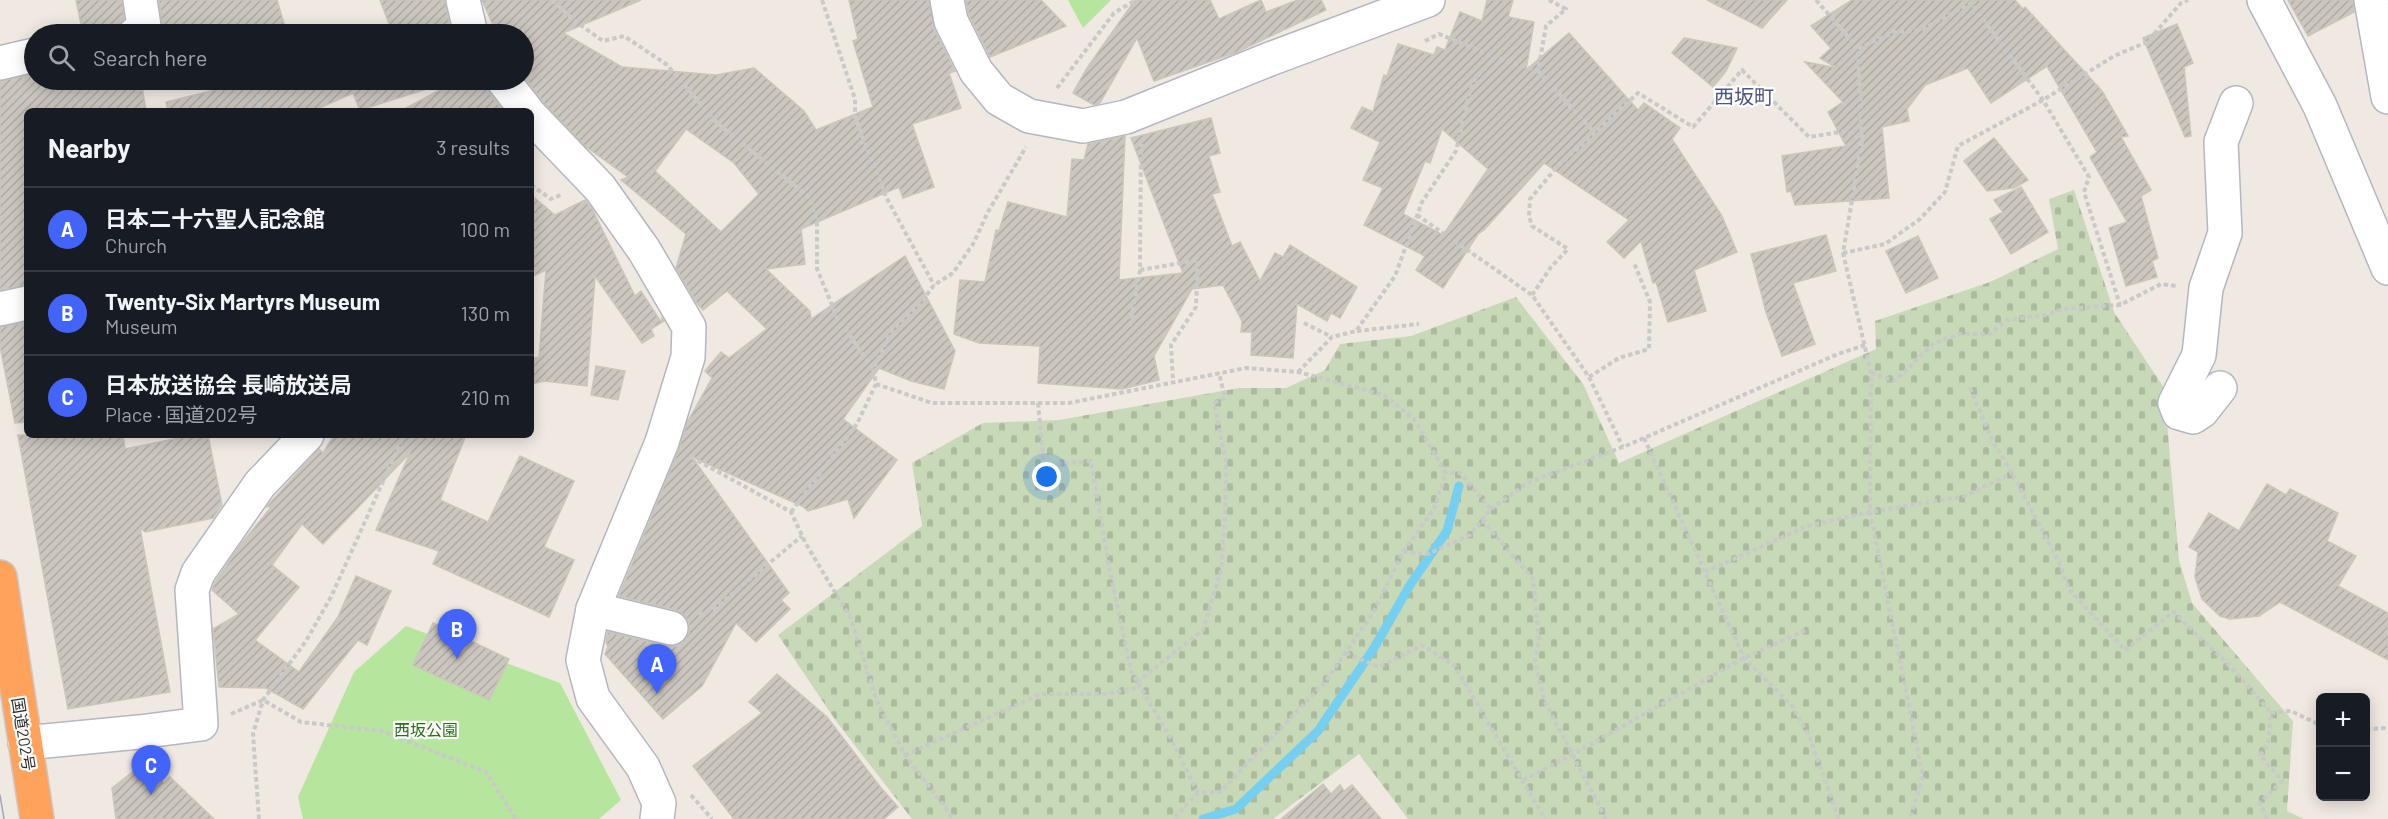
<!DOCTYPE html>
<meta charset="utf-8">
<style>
body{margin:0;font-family:Barlow,"Noto Sans JP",sans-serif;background:#20242c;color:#f1f3f6}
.controls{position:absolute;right:18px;bottom:18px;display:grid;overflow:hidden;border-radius:9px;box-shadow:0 3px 15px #0003}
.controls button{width:54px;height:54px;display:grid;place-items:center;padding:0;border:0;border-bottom:2px solid #363941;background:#171b24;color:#f1f3f6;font:30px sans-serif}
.you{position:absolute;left:1047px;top:477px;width:21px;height:21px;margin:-15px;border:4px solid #fff;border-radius:50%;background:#1a73e8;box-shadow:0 0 0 9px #1a73e833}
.badge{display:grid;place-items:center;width:39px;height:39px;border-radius:50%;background:#4264fb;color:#fff;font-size:20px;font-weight:700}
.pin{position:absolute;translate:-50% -50px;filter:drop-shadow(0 2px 3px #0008)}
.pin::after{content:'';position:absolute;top:32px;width:21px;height:18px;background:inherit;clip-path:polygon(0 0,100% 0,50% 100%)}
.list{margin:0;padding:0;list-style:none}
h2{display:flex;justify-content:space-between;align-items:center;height:78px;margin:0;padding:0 24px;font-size:26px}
h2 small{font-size:20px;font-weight:400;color:#9ea1a6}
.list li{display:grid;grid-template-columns:39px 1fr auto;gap:18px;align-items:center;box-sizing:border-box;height:84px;padding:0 24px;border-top:2px solid #363941}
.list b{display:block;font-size:22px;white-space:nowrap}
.list p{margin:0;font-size:20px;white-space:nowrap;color:#9ea1a6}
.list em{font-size:20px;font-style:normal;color:#9ea1a6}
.icon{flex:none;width:33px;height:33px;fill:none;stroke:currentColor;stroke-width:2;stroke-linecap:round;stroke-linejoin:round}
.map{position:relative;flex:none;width:2388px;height:819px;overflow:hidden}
.search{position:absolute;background:#171b24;box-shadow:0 3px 15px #0003;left:24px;top:24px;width:510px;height:66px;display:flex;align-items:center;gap:15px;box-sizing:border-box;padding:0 21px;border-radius:33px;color:#9ea1a6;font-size:22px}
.panel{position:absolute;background:#171b24;box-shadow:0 3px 15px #0003;left:24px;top:108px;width:510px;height:330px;border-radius:9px}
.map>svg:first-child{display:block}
</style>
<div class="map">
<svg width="2388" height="819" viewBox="0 0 2388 819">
<defs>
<pattern id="cemetery-stones" width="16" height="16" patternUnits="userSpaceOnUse" patternTransform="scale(1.5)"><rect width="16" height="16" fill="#c8d9b8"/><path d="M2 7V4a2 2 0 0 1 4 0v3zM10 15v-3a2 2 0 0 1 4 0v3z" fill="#acbb9e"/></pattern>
<pattern id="building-hatch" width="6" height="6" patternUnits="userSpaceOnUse" patternTransform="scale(1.5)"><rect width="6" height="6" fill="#cbc7bf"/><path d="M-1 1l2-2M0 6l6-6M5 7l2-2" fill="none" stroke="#afaba4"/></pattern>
</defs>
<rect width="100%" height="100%" fill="#efe9e1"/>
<path fill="url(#cemetery-stones)" d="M2074 190 2114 312 2164 388 2179 560 2192 603 2293 721 2287 811 2304 819H1408L1359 754 1273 819H912L836 721 778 635 922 526 912 463 983 423 1059 420 1239 388H1286L1325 370 1340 344 1411 336 1516 297 1583 384 1619 463 1876 349 1875 321 1990 282 2058 249 2049 199Z"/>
<g fill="#b6e59e">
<path d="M1068 0H1111L1083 28Z"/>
<path d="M406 626 560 683 621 800 599 819H303L298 797 354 672Z"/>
</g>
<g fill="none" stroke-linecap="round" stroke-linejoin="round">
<path stroke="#75cff0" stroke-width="9" d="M1203 819 1236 809 1318 731 1374 648 1410 585 1447 531 1459 486"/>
</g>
<g fill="url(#building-hatch)" stroke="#cbc5ba" stroke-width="1.5" fill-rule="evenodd">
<path d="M76 0H122L124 19 118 26 116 34H83Z"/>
<path d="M159 0H277L287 34H163Z"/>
<path d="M380 0H445L449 24 421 34H393Z"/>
<path d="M482 0H641L563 33 622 67 716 75 754 68 804 111 816 130 873 107 853 41 858 39 849 0H929L934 29 955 71 949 73 961 108 912 124 934 187 903 198 899 187 801 229 805 264 766 269 810 311 811 319 905 256 955 351 944 389 911 381 879 368 843 419 897 460 854 518 848 499 808 511 802 506 692 457 789 593 781 600 790 609 756 642 736 623 702 686 663 719 605 654 608 647 606 642 608 632 667 646H677L684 641 689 633V622L684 615 676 610 619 596 679 449 688 421 712 378 705 371 721 352 729 358 767 329 727 291 703 310 696 302 676 268 686 234 621 180 628 177 585 146 543 102 524 76V34H497ZM686 129 734 163 759 194 721 232 655 171Z"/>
<path d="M966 0H1041L1066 26 990 57 969 15Z"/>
<path d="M1135 0H1210L1219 19 1261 0 1266 12 1298 0H1321L1326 10 1237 52 1154 81 1137 38 1100 103 1094 105 1073 93 1087 68Z"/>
<path d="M1487 0H1513L1508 17 1534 22 1526 70 1569 33 1638 110 1644 103 1680 128 1672 139 1722 216 1737 252 1694 270 1706 311 1668 322 1656 282 1653 283 1641 241 1624 258 1607 242 1629 220 1544 163 1484 230 1478 234 1443 288 1416 270 1425 256 1364 225 1383 188 1363 180 1380 142 1351 128 1362 107 1373 112 1384 75 1387 76 1398 44 1434 55 1437 47 1445 50 1460 12 1482 21ZM1442 129 1488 169 1443 235 1403 214 1425 161 1430 163Z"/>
<path d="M1707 0H1787L1762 28Z"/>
<path d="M1852 0H2015L2023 9 2025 7 2102 91 2128 136 2121 137 2151 190 2141 196 2158 258 2152 261 2157 277 2126 286 2109 228 2127 222 2090 157 2097 152 2047 66 1991 103 1968 68 1925 85 1907 109 1909 121 1882 127 1889 198 1795 205 1791 191 1787 192 1782 156 1846 146 1828 112 1843 102 1805 62 1837 68 1820 58 1831 48 1811 26Z"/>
<path d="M2288 0H2353L2354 12 2308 36Z"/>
<path d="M2177 24 2193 63 2184 67 2191 136 2185 137 2143 38Z"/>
<path d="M1684 38 1737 48 1726 71 1713 87 1672 53Z"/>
<path d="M34 74V80L167 81 142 86 146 111H27V285L0 290V81Z"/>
<path d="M255 80H438L439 85 360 110 353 93 313 111H168L166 102Z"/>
<path d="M458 80H485L488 91 503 111H401Z"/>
<path d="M1211 118 1220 153 1209 156 1220 192 1212 194 1232 246 1240 242 1260 281 1275 253 1283 257 1290 245 1357 287 1340 318 1331 313 1327 321 1297 304 1293 358 1251 355 1252 332H1241L1242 321 1223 285 1192 289 1154 356 1159 380 1122 389 1038 383 1040 346 979 343 954 334 960 280 985 282 996 230 999 231 1008 202 1067 217 1072 159 1084 160 1088 144 1125 136 1119 280 1183 273 1131 138Z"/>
<path d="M1994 138 2028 180 2014 188 1987 191 1964 161Z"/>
<path d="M2021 187 2048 232 2011 254 1990 219 2003 212 1994 200Z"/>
<path d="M531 195 555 215 585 200 592 209 635 296 641 291 661 322 662 318 664 321 651 329 654 336 642 343 595 276 587 386 544 381 531 384V359L539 357 546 270 531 277Z"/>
<path d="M1826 235 1836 271 1793 283 1815 344 1782 356 1766 312 1751 254Z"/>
<path d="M1918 236 1938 278 1906 293 1886 251Z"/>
<path d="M27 322V422L15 423 0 346V327Z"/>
<path d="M596 366 625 371 618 400 591 395Z"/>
<path d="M18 435H123L125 449 193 435H208L222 505 213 518 145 532 140 528 170 692 68 709Z"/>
<path d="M334 435H466L440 500 488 522 520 456 574 481 544 547 574 560 549 617 433 564 439 551 376 530 410 453 323 544 302 524 272 565 299 587 255 640 299 672 338 617 356 576 391 591 367 645 358 640 303 709 266 688 219 687 213 629 239 614 212 590 215 582 241 544 272 506 267 507 269 504 319 449 323 453Z"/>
<path d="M2267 484 2286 495 2290 489 2338 513 2327 541 2356 556 2338 586 2388 613V660L2280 602 2259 616 2230 619 2220 616 2202 599 2195 577 2198 552 2189 547 2209 513 2239 531Z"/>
<path d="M433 623 509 659 489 700 413 665Z"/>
<path d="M777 674 827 717 881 788 898 807 884 819H734L693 766 762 713 749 702Z"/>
<path d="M144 763 164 783 170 777 214 819H116L112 788Z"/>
<path d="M1323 784 1331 794 1340 785 1344 791 1352 785 1381 819H1281Z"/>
</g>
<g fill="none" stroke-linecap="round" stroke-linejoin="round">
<defs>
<g id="minor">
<path d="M463 0 471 34"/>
<path d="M947 0 951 21 976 71 999 99 1029 116 1083 126 1126 117 1270 59 1428 0"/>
<path d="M2264 0 2320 106 2388 268"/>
<path d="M2371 0 2388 97"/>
<path d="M135 34 145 33 140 0"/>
<path d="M0 63 34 55"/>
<path d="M503 80 527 111"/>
<path d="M531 116 600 188 644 250 689 327 688 357 662 442 593 609 583 660 593 698 643 767 659 803 657 819"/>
<path d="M0 309 27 303"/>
<path d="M2220 388 2202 411 2193 417 2179 413 2175 403 2199 355 2206 288 2225 233 2221 142 2236 103"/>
<path d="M593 609 671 628"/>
<path d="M25 743 139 732 201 724 192 590 198 573 260 484 307 435"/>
</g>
<path id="highway" d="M0 577 37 819"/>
</defs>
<use href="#minor" stroke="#b4b7c1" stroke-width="36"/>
<use href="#highway" stroke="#c9c9c9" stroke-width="36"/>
<g stroke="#c9c9c9" stroke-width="4" stroke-dasharray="4.5 3" stroke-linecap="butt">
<path d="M552 0 576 22 603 41 624 36 666 64 717 123 810 198 817 224V269L837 317 873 369"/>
<path d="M822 0 855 99V117L886 197 934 285"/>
<path d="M1816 0 1858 48 1862 141 1843 253 1871 373 1870 512 1923 776 1910 819"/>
<path d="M1425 41 1439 34 1495 57"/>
<path d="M1858 48 1895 32 1921 30 1971 3 2043 100 2089 177 2084 192 2120 305"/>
<path d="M1538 71 1595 133"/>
<path d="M255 80 261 111"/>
<path d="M1057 88 1114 13 1136 0"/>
<path d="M531 185 551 199 563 194"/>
<path d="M1417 215 1532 295 1589 377 1623 447"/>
<path d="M1843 253 1885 244 1920 219 1945 192 1958 146 2043 100 2114 56 2147 42 2181 3 2188 0"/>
<path d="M1140 270 1198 260 1196 307 1171 345 1173 381"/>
<path d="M1532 295 1551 267 1568 249 1532 226 1529 216 1530 199 1557 167 1638 93 1693 127 1742 70 1809 137 1846 131 1862 141"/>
<path d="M1304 323 1332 337"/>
<path d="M1130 326 1140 270 1141 144"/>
<path d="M1357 331 1419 324"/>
<path d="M1298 372 1332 337 1356 331 1395 276 1422 202 1456 151 1469 95 1475 79 1495 57 1538 71 1546 26 1566 9 1549 0"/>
<path d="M1871 373 1895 381 1934 343 1960 334H1990L2007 320 2045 315 2063 309 2120 305 2161 284 2176 286"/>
<path d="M1589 377 1619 358 1649 349 1650 302 1634 263"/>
<path d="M876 384 932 403H1069L1246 368 1298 372 1384 395 1414 419 1446 473 1434 509 1403 552 1373 613 1325 682 1220 792 1198 793 1173 819"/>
<path d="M1970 388 1993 442 2012 473 2058 560 2069 589 2125 650 2173 612 2233 669 2271 713"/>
<path d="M1038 403 1044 465 1091 461 1109 567 1131 671 1170 737 1198 793"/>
<path d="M1644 438 1744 658 1793 707 1809 736 1839 819"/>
<path d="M691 457 791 512 806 544 851 619 877 702 905 755 954 819"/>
<path d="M1491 509 1529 482 1623 447 1838 354 1865 345"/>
<path d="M791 512 857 424 876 384 873 369 892 330 923 300 934 285 953 273 973 244 988 212 1026 147"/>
<path d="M1482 520 1533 579 1539 641 1535 661 1544 700 1606 819"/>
<path d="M1403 552 1428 554 1470 535 1491 509 1460 473H1446"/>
<path d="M1705 572 1807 526 1870 512 1965 496 2012 473"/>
<path d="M699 615 715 608 802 536"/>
<path d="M1346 653 1379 667 1422 645 1455 666 1545 819"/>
<path d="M1137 682 1203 630 1221 571 1225 520 1226 462 1214 403 1225 398 1219 373"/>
<path d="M231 714 263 700 301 722 382 731 486 772 516 819"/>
<path d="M2366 729 2388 728"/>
<path d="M905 755 1041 694H1106L1140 687"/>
<path d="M1523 780 1573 754 1744 658 1808 629"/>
<path d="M691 795 712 819"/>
<path d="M259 819 253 734 263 700 306 641 331 597 404 435"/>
<path d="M2267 819 2260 803 2282 781 2260 755 2268 745 2271 713 2291 711 2320 725"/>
</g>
<use href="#minor" stroke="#fff" stroke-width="33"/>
<use href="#highway" stroke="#ffa35c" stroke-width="33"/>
<path stroke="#a3a6b8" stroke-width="1.5" d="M0 795 4 819"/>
</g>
<g text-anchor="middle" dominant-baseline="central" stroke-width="4.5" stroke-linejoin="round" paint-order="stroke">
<g font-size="16" fill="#2c6e1b" stroke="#fff">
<text x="426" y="729">西坂公園</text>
</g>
<g font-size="16" fill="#2e2e2e" stroke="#fff">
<text transform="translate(24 734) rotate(81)">国道202号</text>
</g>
<g font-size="20" fill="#4d5680" stroke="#fff">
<text x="1744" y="96">西坂町</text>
</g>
</g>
</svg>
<div class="controls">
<button>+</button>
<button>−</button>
</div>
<div class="you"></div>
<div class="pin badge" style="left:657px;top:694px">A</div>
<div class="pin badge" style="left:457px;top:659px">B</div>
<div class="pin badge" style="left:151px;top:795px">C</div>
<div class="search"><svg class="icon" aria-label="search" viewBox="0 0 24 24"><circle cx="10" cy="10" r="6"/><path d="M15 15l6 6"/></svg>Search here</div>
<section class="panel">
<h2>Nearby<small>3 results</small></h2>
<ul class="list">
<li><span class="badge">A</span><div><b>日本二十六聖人記念館</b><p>Church</p></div><em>100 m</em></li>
<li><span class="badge">B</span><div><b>Twenty-Six Martyrs Museum</b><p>Museum</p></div><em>130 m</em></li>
<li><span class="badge">C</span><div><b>日本放送協会 長崎放送局</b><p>Place · 国道202号</p></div><em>210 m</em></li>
</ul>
</section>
</div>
